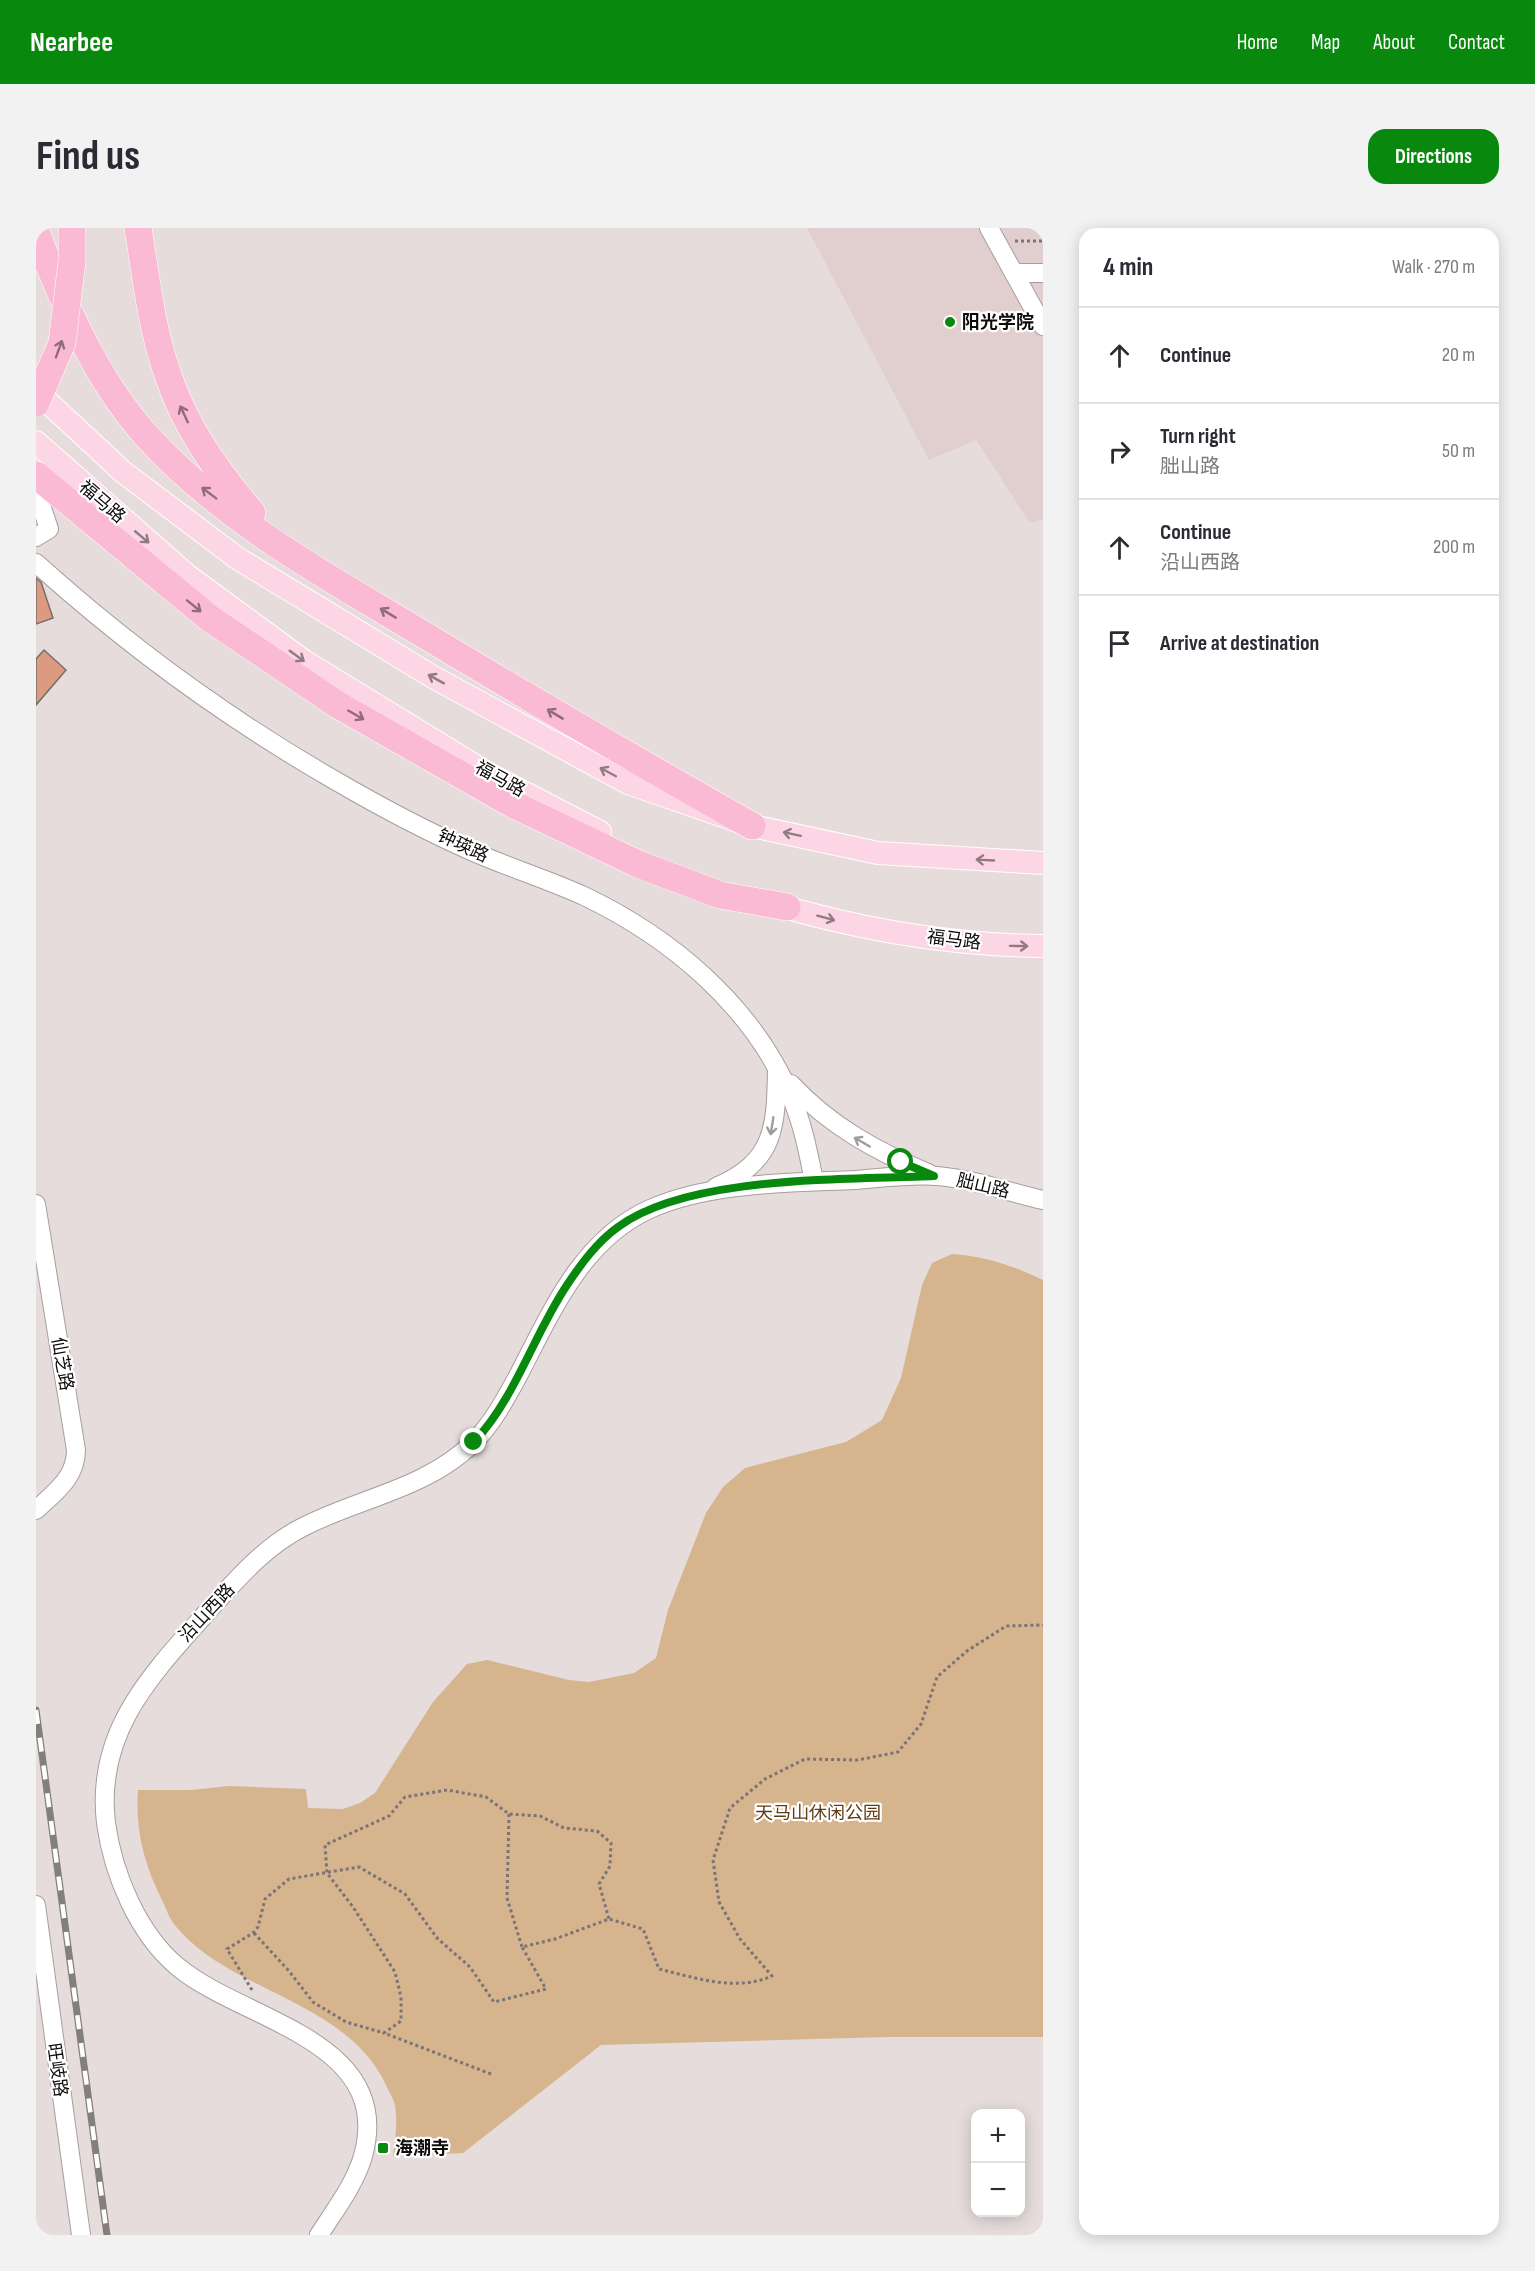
<!DOCTYPE html>
<meta charset="utf-8">
<style>
body{margin:0;font-family:"Sofia Sans Condensed","Noto Sans SC",sans-serif;background:#f2f2f3;color:#2b2b33}
.controls{position:absolute;right:18px;bottom:18px;display:grid;overflow:hidden;border-radius:12px;box-shadow:0 3px 15px #0003}
.controls button{width:54px;height:54px;display:grid;place-items:center;padding:0;border:0;border-bottom:2px solid #e1e1e2;background:#fff;color:#2b2b33;font:30px sans-serif}
.stop{position:absolute;width:18px;height:18px;margin:-14px;border:4px solid #09880e;border-radius:50%;background:#fff}
.stop.end{background:#09880e;border-color:#fff;box-shadow:0 2px 6px #0008}
.list{margin:0;padding:0;list-style:none}
h2{display:flex;justify-content:space-between;align-items:center;height:78px;margin:0;padding:0 24px;font-size:26px}
h2 small{font-size:20px;font-weight:400;color:#7c7c81}
.list li{display:grid;grid-template-columns:39px 1fr auto;gap:18px;align-items:center;box-sizing:border-box;height:96px;padding:0 24px;border-top:2px solid #e1e1e2}
.list b{display:block;font-size:22px;white-space:nowrap}
.list p{margin:0;font-size:20px;white-space:nowrap;color:#7c7c81}
.list em{font-size:20px;font-style:normal;color:#7c7c81}
.icon{flex:none;width:33px;height:33px;fill:none;stroke:currentColor;stroke-width:2;stroke-linecap:round;stroke-linejoin:round}
.map{position:relative;flex:none;width:1007px;height:2007px;overflow:hidden;border-radius:18px}
header{display:flex;align-items:center;gap:36px;box-sizing:border-box;height:84px;padding:0 30px;background:#09880e;color:#fff}
header strong{font-size:28px}
nav{display:flex;gap:33px;margin-inline-start:auto;font-size:21px}
.intro{display:flex;align-items:center;justify-content:space-between;box-sizing:border-box;height:144px;padding:0 36px}
h1{margin:0;font-size:42px}
.button{padding:15px 27px;border-radius:18px;background:#09880e;color:#fff;font-size:21px;font-weight:700}
main{display:flex;gap:36px;padding:0 36px}
aside{flex:1;background:#fff;border-radius:18px;box-shadow:0 3px 15px #0003}
.map>svg:first-child{display:block}
</style>
<header>
<strong>Nearbee</strong>
<nav><a>Home</a><a>Map</a><a>About</a><a>Contact</a></nav>
</header>
<div class="intro"><h1>Find us</h1><a class="button">Directions</a></div>
<main>
<div class="map">
<svg width="1007" height="2007" viewBox="0 0 1007 2007">
<rect width="100%" height="100%" fill="#e6dcdc"/>
<path fill="#e1cece" d="M771 0H1007V291L994 295 940 212 893 232Z"/>
<path fill="#d6b48e" d="M916 1026C948 1028 978 1038 1007 1052V1809H852L565 1817 427 1925 357 1928C359 1911 362 1895 359 1878 358 1871 353 1864 350 1857 311 1772 191 1764 138 1696 133 1690 130 1680 126 1672 108 1636 99 1602 102 1562H155L193 1558 270 1561 272 1580 307 1581 324 1575 339 1565 397 1474 431 1436 451 1432 533 1452 553 1454 598 1445 620 1430 632 1382 670 1285 687 1259 709 1240 810 1214 846 1192 865 1150 886 1057 896 1035Z"/>
<g fill="#dc9b80" stroke="#766f6b" stroke-width="1.5">
<path d="M0 350 5 354 17 390 0 396Z"/>
<path d="M8 422 30 442 0 477V431Z"/>
</g>
<g fill="none" stroke-linecap="round" stroke-linejoin="round">
<defs>
<g id="minor">
<path d="M953 0 1007 98"/>
<path d="M978 45H1007"/>
<path d="M0 262 13 301 0 309"/>
<path d="M0 335C92 418 192 491 300 553 343 578 388 602 433 622 471 639 511 651 548 668 634 709 714 776 753 864 766 892 772 923 778 953"/>
<path d="M755 856C794 898 840 923 894 946"/>
<path d="M680 959C739 934 740 899 741 842"/>
<path d="M0 976 40 1222C40 1250 19 1264 0 1282"/>
<path d="M0 1677 45 2007"/>
<path d="M283 2007C299 1982 319 1956 327 1928 359 1812 207 1793 142 1739 102 1706 77 1646 70 1595 59 1503 116 1446 172 1383 200 1352 229 1318 267 1299 323 1270 390 1261 437 1215 456 1196 469 1172 482 1148 515 1085 545 1012 614 981 674 954 754 955 819 952 846 950 874 946 901 948 937 951 972 964 1007 972"/>
</g>
<g id="major">
<path d="M0 163 87 244 201 330 397 449 592 555 716 598 842 625 1007 635"/>
<path d="M0 214 152 348 268 433 454 547 564 604"/>
<path d="M735 675C824 702 915 717 1007 718"/>
</g>
<g id="highway">
<path d="M102 0C110 48 115 98 131 144 148 198 180 242 216 285"/>
<path d="M0 4C27 74 59 150 109 206 183 289 286 346 380 402 491 469 603 534 716 598"/>
<path d="M0 247 173 390 302 477 476 576 602 636 684 667 751 679"/>
</g>
</defs>
<use href="#minor" stroke="#a79d9d" stroke-width="20"/>
<use href="#major" stroke="#fff" stroke-width="24"/>
<use href="#highway" stroke="#fff" stroke-width="28"/>
<g stroke="#7a7474" stroke-width="3" stroke-dasharray="3 3" stroke-linecap="butt">
<path d="M979 13H1007"/>
<path d="M473 1586 471 1670 486 1719"/>
<path d="M218 1705 253 1743 277 1774 310 1794 348 1805"/>
<path d="M216 1762 191 1721 217 1705 222 1699 229 1671 253 1651 323 1639 369 1666 401 1710 434 1739 458 1774 510 1761 486 1719 519 1711 573 1691 607 1701 623 1741C660 1750 700 1764 736 1748L704 1711 683 1674 677 1632 694 1580 729 1551 769 1531 822 1532 862 1524 885 1496 901 1449 931 1423 970 1398 1007 1397"/>
<path d="M455 1846 348 1805 365 1793V1769L359 1744 317 1679 291 1645 289 1617 353 1588 369 1569 411 1562 450 1569 473 1586 504 1588 528 1600 561 1603 575 1615 574 1638 563 1656 573 1691"/>
</g>
<use href="#minor" stroke="#fff" stroke-width="18"/>
<use href="#major" stroke="#fdd6e5" stroke-width="22"/>
<use href="#highway" stroke="#fbbad3" stroke-width="27"/>
<defs>
<path id="rail" d="M0 1482 71 2007"/>
</defs>
<use href="#rail" stroke="#847e7e" stroke-width="7"/>
<use href="#rail" stroke="#fff" stroke-width="4.5" stroke-dasharray="14" stroke-linecap="butt"/>
<defs>
<path id="highway-bridge" d="M0 175 26 115 36 33V0"/>
</defs>
<use href="#highway-bridge" stroke="#fff" stroke-width="28" stroke-linecap="butt"/>
<use href="#highway-bridge" stroke="#fbbad3" stroke-width="27"/>
</g>
<defs><path id="oneway-shaft" d="M-6 0H5M1.5-3L5.5 0L1.5 3" fill="none" stroke-width="1.6" stroke-linecap="round" stroke-linejoin="round" transform="scale(1.5)"/></defs>
<g stroke="#906b79">
<use href="#oneway-shaft" transform="translate(23 121) rotate(-70)"/>
<use href="#oneway-shaft" transform="translate(148 186) rotate(-115)"/>
<use href="#oneway-shaft" transform="translate(173 265) rotate(-143)"/>
<use href="#oneway-shaft" transform="translate(158 378) rotate(39)"/>
<use href="#oneway-shaft" transform="translate(352 385) rotate(-149)"/>
<use href="#oneway-shaft" transform="translate(519 486) rotate(-149)"/>
<use href="#oneway-shaft" transform="translate(320 487) rotate(30)"/>
</g>
<g stroke="#917b83">
<use href="#oneway-shaft" transform="translate(106 309) rotate(40)"/>
<use href="#oneway-shaft" transform="translate(261 428) rotate(36)"/>
<use href="#oneway-shaft" transform="translate(400 451) rotate(-151)"/>
<use href="#oneway-shaft" transform="translate(572 544) rotate(-152)"/>
<use href="#oneway-shaft" transform="translate(756 606) rotate(-168)"/>
<use href="#oneway-shaft" transform="translate(949 632) rotate(-177)"/>
<use href="#oneway-shaft" transform="translate(790 690) rotate(15)"/>
<use href="#oneway-shaft" transform="translate(983 718) rotate(1)"/>
</g>
<g stroke="#9f9d9d">
<use href="#oneway-shaft" transform="translate(736 898) rotate(99)"/>
<use href="#oneway-shaft" transform="translate(826 914) rotate(-150)"/>
</g>
<g fill="none" stroke-linecap="round" stroke-linejoin="round">
<path stroke="#09880e" stroke-width="8" d="M438 1214C480 1169 497 1108 531 1057 545 1036 561 1014 582 999 652 947 811 952 898 948L865 934"/>
</g>
<g fill="#09880e" stroke="#fff" stroke-width="2">
<circle cx="914" cy="94" r="6"/>
<rect x="341" y="1914" width="12" height="12" rx="3"/>
</g>
<g text-anchor="middle" dominant-baseline="central" stroke-width="4.5" stroke-linejoin="round" paint-order="stroke">
<g font-size="18" font-weight="bold" fill="#0e0b0b" stroke="#fff" text-anchor="start">
<text x="926" y="94">阳光学院</text>
<text x="359" y="1920">海潮寺</text>
</g>
<g font-size="18" fill="#0e0b0b" stroke="#fff">
<text transform="translate(66 274) rotate(41)">福马路</text>
<text transform="translate(464 551) rotate(29)">福马路</text>
<text transform="translate(427 618) rotate(25)">钟瑛路</text>
<text transform="translate(918 712) rotate(7)">福马路</text>
<text transform="translate(947 958) rotate(13)">胐山路</text>
<text transform="translate(26 1136) rotate(80)">仙芝路</text>
<text transform="translate(171 1385) rotate(-47)">沿山西路</text>
<text transform="translate(21 1842) rotate(82)">旺岐路</text>
</g>
<g font-size="18" fill="#5e3d16" stroke="#fff">
<text x="782" y="1585">天马山休闲公园</text>
</g>
</g>
</svg>
<div class="controls">
<button>+</button>
<button>−</button>
</div>
<div class="stop" style="left:865px;top:934px"></div>
<div class="stop end" style="left:438px;top:1214px"></div>
</div>
<aside>
<h2>4 min<small>Walk · 270 m</small></h2>
<ul class="list">
<li><svg class="icon" aria-label="ahead" viewBox="0 0 24 24"><path d="M12 20V5M6 11l6-6 6 6"/></svg><div><b>Continue</b></div><em>20 m</em></li>
<li><svg class="icon" aria-label="right" viewBox="0 0 24 24"><path d="M7 20v-9h11M14 6l5 5-5 5"/></svg><div><b>Turn right</b><p>胐山路</p></div><em>50 m</em></li>
<li><svg class="icon" aria-label="ahead" viewBox="0 0 24 24"><path d="M12 20V5M6 11l6-6 6 6"/></svg><div><b>Continue</b><p>沿山西路</p></div><em>200 m</em></li>
<li><svg class="icon" aria-label="arrive" viewBox="0 0 24 24"><path d="M6 21V4h12l-3 4 3 4H6"/></svg><div><b>Arrive at destination</b></div></li>
</ul>
</aside>
</main>
